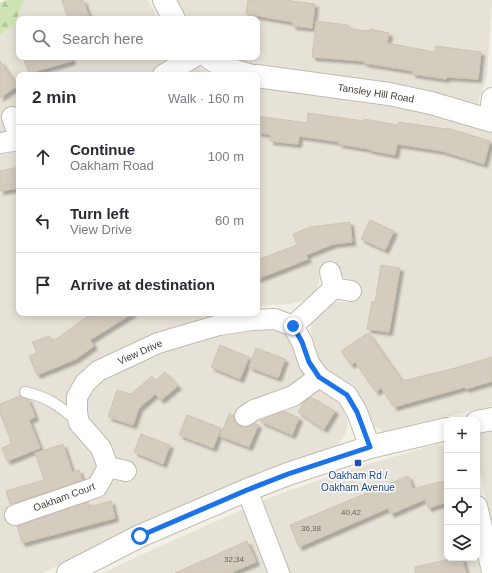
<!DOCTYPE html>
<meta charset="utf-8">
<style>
body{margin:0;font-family:Helvetica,sans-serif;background:#f7f7f7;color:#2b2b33}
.controls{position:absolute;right:12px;bottom:12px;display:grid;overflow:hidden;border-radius:8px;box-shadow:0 2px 10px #0003}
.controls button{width:36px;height:36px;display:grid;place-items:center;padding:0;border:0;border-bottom:1px solid #e1e1e2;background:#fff;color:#2b2b33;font:20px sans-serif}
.stop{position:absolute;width:12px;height:12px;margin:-9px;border:3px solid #1a73e8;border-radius:50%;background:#fff}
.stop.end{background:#1a73e8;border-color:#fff;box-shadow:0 1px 4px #0008}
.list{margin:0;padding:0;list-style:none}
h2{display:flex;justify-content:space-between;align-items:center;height:52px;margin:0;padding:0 16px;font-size:17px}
h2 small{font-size:13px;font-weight:400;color:#7c7c81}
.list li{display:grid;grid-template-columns:26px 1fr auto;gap:12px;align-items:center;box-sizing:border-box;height:64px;padding:0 16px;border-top:1px solid #e1e1e2}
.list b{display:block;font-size:15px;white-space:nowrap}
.list p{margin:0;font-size:13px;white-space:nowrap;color:#7c7c81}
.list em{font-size:13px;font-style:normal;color:#7c7c81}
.icon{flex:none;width:22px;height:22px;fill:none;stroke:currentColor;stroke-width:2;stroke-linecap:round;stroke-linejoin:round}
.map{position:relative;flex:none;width:492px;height:573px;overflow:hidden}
.search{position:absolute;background:#fff;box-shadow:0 2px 10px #0003;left:16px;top:16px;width:244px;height:44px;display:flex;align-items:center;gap:10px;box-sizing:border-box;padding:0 14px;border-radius:8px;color:#7c7c81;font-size:15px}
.panel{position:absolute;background:#fff;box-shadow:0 2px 10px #0003;left:16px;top:72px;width:244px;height:244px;border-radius:8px}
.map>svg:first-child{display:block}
</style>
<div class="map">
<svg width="492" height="573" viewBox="0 0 492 573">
<defs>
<pattern id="forest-firs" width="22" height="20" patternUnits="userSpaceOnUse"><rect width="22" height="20" fill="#cee5b3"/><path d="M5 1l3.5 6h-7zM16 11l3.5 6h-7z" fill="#b2c69b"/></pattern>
<filter id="shadow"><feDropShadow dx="3.5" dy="3.5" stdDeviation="1" flood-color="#0004"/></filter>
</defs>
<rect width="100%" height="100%" fill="#f3f0e8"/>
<g fill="#e7e2d7">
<path d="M24 0H148L158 19H19V57H184L205 71 216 75H19V313H226L180 325 123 347 89 366 79 376 72 386 87 393 103 376 213 332 275 328 288 333 310 380 322 391 334 398 342 407 346 417 348 424 346 432 342 439 335 447 248 479 42 573H0V35L15 23Z"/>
<path d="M177 0H492L487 76 476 109 421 90 317 76 248 64 234 59 232 57H257V19H188Z"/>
<path d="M257 84 419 107 492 131V406L384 431 374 426 370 419 357 391 347 382 333 378 327 370 315 353 312 340 311 322 331 302H345L358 300 357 284 341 276 322 269 319 281 315 293 303 301 290 304 268 305 257 307Z"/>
<path d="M492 431V528L477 457V435Z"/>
<path d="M438 444 446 448 447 453V558H477V553L481 573H103L134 558 266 499 344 471Z"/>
</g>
<path fill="url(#forest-firs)" d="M6 0H24L15 23 0 35V3Z"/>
<g fill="#d4ccbe" stroke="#cfc4b2" filter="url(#shadow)">
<path d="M62 0H83L90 19H68Z"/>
<path d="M248 0H291V1L315 4 312 28 293 26V22L246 14Z"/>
<path d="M316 21 348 25 350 29 370 31V29L389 33 387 43 435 52 436 46 481 52 478 79 446 77V79L412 74 413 71 364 63V61L312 57Z"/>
<path d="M23 57H71L72 61 29 73Z"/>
<path d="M0 61 17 86 0 98Z"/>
<path d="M308 113 364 121V119L398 125 399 122 446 129 447 128 490 141 484 164 442 151 397 144 395 155 369 150V149L339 144 340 142 299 136 298 144 270 141 271 135 257 132V116L307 123Z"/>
<path d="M19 167V188L0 191V171Z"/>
<path d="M370 220 394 231 385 250 361 239Z"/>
<path d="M350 222 352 242 333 244 306 255 308 259 257 279V260L297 245 293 234 310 227Z"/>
<path d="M381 265 400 268 389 332 367 329 372 301 375 302Z"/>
<path d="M92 313H133L90 340 94 346 76 359 37 375 29 356 37 353 32 342 49 336 52 342Z"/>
<path d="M368 333 402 381 455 368 492 357V381L466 389 465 387 394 407 381 388 376 392 355 362 351 365 341 351Z"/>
<path d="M220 345 249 357 240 379 211 367Z"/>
<path d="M256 348 285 359 278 378 249 367Z"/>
<path d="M165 372 178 386 161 400 155 394 139 408 133 425 108 417 117 390 131 394 152 376 155 381Z"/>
<path d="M20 396 23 398 28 399 35 417 29 420 40 448 7 461 2 448 11 444 9 439 10 438 0 414V404Z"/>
<path d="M311 397 335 411 324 429 298 412 304 402Z"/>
<path d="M284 411 299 418 292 435 260 421 261 420Z"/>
<path d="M229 414 234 415 235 422 240 426 246 427 255 423 258 425 249 447 220 436Z"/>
<path d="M187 415 221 428 213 448 179 435Z"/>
<path d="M141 434 170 445 163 464 134 452Z"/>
<path d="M63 444 72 472 79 470 82 480 11 504H10L6 491 44 480 35 453Z"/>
<path d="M408 476 413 489 447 480V502L428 508 425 499 391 514 388 508 299 547 290 525Z"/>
<path d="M111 501 115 518 22 543 17 526 88 502 89 507Z"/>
<path d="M247 541 256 562 230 573H175Z"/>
<path d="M455 558H462L466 573H415V567Z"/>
</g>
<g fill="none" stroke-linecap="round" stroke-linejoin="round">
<defs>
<path id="service" d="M25 392C48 397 60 406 78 422"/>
<g id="minor">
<path d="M163 75 194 57"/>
<path d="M12 117 19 137"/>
<path d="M489 120 492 98"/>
<path d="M0 143 19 140"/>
<path d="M330 272 334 288 351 291"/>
<path d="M293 326 334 288"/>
<path d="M245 416 254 410 293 396 319 377"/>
<path d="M108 467 101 448 79 423 77 412V397L85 383 98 371 158 343 219 325 251 320 275 319 293 326 302 342 309 363 319 377 347 395 357 412 370 447"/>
<path d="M247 490 279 573"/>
<path d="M477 506 492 571"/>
<path d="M15 515 97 487 108 467 126 471"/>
</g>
<g id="tertiary">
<path d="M164 0 174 19"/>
<path d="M208 57 225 68 249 75"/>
<path d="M257 76 389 94 431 103 492 121"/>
<path d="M477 422 492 419"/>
<path d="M68 573 140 536 247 490 288 474 370 447 447 429"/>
</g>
</defs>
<use href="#service" stroke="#c1bbae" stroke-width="12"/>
<use href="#minor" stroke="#c1bbae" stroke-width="22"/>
<use href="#tertiary" stroke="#c1bbae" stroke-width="24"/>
<use href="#service" stroke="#fff" stroke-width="10"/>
<use href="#minor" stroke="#fff" stroke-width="20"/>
<use href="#tertiary" stroke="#fff" stroke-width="22"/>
</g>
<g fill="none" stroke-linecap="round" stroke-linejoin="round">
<path stroke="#1a73e8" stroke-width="5" d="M140 536 247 490 288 474 370 447 357 412 347 395 319 377 309 362 302 342 293 326"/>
</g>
<rect fill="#1a4fb4" stroke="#fff" stroke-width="1.5" x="354" y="459" width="8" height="8" rx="2"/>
<g text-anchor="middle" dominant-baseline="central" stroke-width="3" stroke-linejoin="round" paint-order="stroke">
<g font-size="8" fill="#6a6359">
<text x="351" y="512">40,42</text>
<text x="311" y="528">36,38</text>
<text x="234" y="559">32,34</text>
</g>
<g font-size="10" fill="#464037" stroke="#fff">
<text transform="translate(376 93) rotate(9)">Tansley Hill Road</text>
<text transform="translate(140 352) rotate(-24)">View Drive</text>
<text transform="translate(64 497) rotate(-20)">Oakham Court</text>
</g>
<g font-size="10" fill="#164399" stroke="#fff">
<text x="358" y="475">Oakham Rd /<tspan x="358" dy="12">Oakham Avenue</tspan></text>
</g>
</g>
</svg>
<div class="controls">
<button>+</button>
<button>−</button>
<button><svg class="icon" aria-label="locate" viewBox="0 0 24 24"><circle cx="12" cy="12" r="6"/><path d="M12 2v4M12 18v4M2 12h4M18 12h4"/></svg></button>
<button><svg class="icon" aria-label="layers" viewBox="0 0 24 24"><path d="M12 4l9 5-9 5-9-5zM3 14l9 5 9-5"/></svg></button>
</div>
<div class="stop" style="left:140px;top:536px"></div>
<div class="stop end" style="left:293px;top:326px"></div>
<div class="search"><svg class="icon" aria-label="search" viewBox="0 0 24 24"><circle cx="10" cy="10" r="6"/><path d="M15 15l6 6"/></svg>Search here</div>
<section class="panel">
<h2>2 min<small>Walk · 160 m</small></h2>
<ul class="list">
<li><svg class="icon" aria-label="ahead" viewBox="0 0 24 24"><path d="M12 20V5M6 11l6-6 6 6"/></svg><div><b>Continue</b><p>Oakham Road</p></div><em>100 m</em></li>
<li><svg class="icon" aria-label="left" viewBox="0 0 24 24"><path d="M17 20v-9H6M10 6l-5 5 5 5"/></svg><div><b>Turn left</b><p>View Drive</p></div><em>60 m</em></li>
<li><svg class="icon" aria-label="arrive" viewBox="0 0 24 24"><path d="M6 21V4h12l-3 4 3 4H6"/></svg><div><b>Arrive at destination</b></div></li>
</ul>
</section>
</div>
